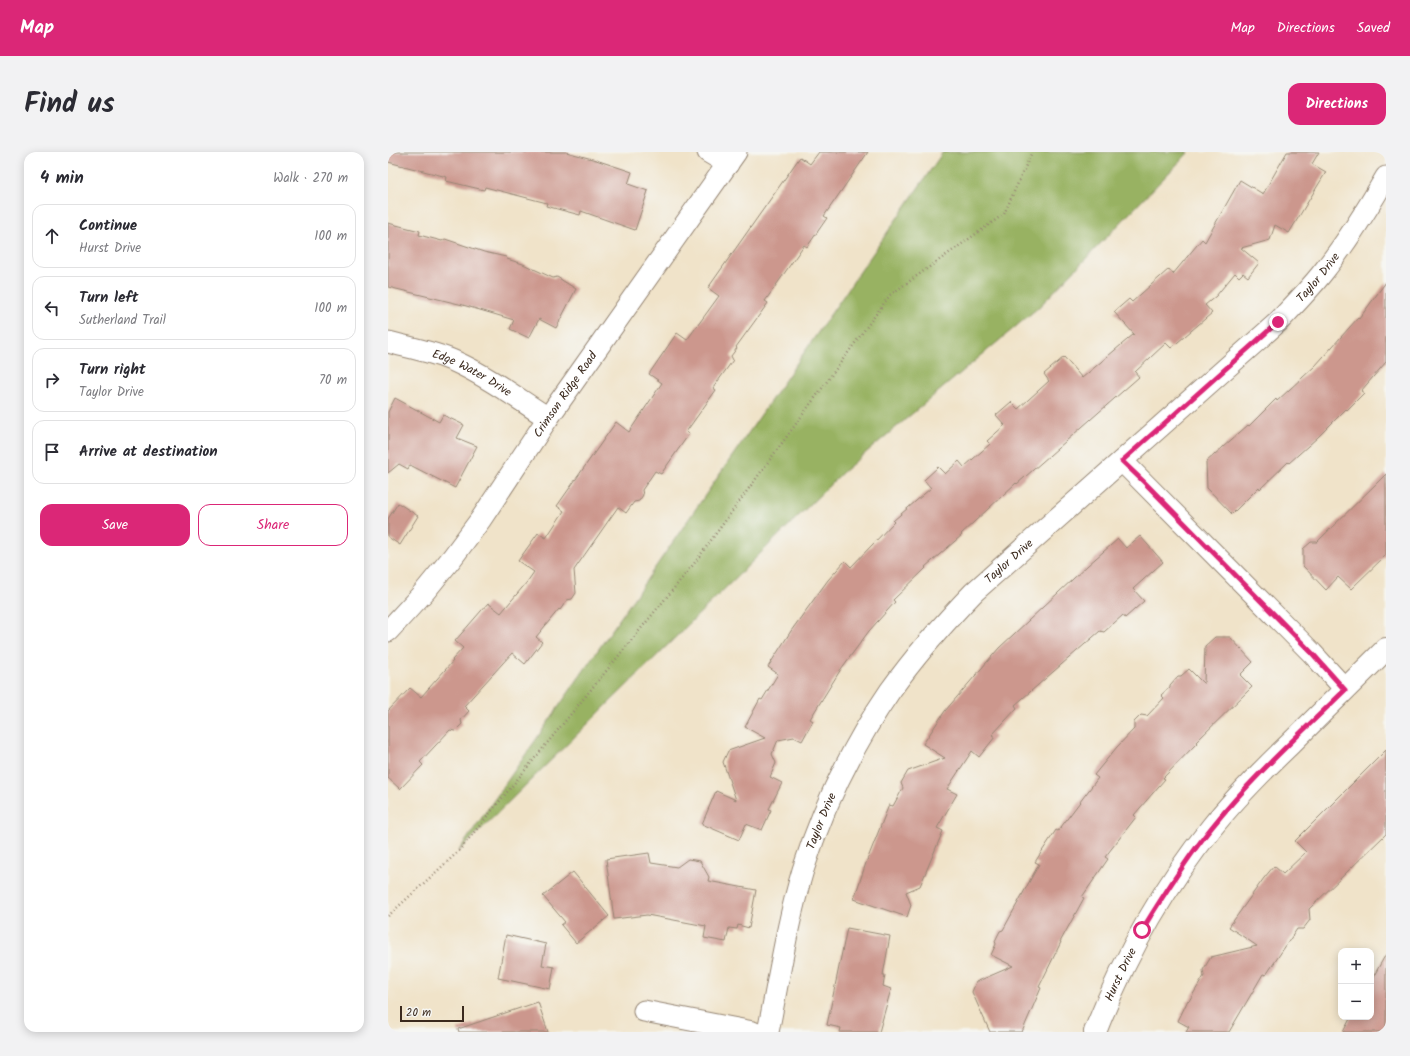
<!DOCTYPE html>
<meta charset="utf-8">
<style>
body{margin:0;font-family:Kalam,sans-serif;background:#f2f2f3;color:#2b2b33}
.controls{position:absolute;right:12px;bottom:12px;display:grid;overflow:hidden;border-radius:8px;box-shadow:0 2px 10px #0003}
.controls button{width:36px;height:36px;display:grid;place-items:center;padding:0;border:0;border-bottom:1px solid #e1e1e2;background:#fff;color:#2b2b33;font:20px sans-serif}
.scale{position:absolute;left:12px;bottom:10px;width:64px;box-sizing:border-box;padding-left:4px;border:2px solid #3b2a1e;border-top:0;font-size:11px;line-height:14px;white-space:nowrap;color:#3b2a1e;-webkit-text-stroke:3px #f6f6f2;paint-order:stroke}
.stop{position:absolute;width:12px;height:12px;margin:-9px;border:3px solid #db2777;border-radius:50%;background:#fff}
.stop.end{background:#db2777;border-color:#fff;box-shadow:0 1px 4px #0008}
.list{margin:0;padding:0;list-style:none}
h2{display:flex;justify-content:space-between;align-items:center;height:52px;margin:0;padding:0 16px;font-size:17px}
h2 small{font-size:13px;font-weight:400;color:#7c7c81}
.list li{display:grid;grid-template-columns:26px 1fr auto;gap:12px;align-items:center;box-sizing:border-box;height:64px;margin:0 8px 8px;padding:0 8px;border:1px solid #e1e1e2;border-radius:12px}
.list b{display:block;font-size:15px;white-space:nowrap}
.list p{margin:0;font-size:13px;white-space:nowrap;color:#7c7c81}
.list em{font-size:13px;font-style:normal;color:#7c7c81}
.actions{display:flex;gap:8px;padding:12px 16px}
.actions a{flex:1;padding:9px 0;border:1px solid #db2777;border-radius:12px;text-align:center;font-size:14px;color:#db2777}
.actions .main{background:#db2777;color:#fff}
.icon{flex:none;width:22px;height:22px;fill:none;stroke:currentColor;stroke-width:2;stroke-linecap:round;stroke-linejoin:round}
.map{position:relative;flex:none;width:998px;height:880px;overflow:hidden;border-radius:12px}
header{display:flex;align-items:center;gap:24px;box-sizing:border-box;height:56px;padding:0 20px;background:#db2777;color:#fff}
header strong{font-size:19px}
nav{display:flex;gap:22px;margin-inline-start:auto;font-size:14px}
.intro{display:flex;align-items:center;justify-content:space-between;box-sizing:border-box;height:96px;padding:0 24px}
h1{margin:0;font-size:28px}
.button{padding:10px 18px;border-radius:12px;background:#db2777;color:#fff;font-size:14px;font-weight:700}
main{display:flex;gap:24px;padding:0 24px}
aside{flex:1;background:#fff;border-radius:12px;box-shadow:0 2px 10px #0003}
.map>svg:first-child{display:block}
</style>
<header>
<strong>Map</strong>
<nav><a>Map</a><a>Directions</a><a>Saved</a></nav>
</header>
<div class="intro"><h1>Find us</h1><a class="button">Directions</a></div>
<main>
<aside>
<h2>4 min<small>Walk · 270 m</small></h2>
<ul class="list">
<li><svg class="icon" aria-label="ahead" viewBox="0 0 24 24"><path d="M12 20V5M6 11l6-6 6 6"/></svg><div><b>Continue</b><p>Hurst Drive</p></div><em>100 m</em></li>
<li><svg class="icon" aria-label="left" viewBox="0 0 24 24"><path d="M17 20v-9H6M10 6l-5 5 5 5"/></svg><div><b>Turn left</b><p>Sutherland Trail</p></div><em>100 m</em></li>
<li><svg class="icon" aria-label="right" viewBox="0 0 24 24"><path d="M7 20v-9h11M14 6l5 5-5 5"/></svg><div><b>Turn right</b><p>Taylor Drive</p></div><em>70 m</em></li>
<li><svg class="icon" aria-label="arrive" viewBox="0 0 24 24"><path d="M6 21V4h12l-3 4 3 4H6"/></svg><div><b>Arrive at destination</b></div></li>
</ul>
<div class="actions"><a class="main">Save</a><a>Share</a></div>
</aside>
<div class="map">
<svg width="998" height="880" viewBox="0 0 998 880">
<rect width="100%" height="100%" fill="#f6f6f2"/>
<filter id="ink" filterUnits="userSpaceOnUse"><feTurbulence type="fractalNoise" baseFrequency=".025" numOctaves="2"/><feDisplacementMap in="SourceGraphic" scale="8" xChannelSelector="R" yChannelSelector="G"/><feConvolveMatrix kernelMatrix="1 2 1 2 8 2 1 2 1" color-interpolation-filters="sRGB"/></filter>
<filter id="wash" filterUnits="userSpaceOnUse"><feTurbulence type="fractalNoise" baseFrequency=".012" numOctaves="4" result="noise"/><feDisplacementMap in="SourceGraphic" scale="16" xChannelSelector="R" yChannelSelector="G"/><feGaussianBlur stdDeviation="0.9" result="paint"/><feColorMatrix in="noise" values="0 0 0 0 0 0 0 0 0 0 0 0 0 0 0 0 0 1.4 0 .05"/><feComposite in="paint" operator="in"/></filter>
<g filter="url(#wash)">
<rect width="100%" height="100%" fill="#f0e3c9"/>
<path fill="#98b262" stroke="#6a6e40" d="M555 0H801L651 155 455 320 70 700Z"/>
<g id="blocks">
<g fill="#cc978d">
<path d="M0 0H178L208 8 244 20 240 32 260 39 247 78 193 59 192 63 158 54 159 51 97 35 96 38 58 29 59 25 0 10Z"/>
<path d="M431 0H480L436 64 439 66 419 95 416 93 377 149 380 151 348 195 349 196 343 204 345 208 325 236 328 238 298 280 301 282 273 322 267 319 254 338 255 343 251 349 246 350 238 361 230 355 186 418 188 441 184 447 179 448 172 458 171 457 148 485 154 490 137 512 124 501 76 554 81 559 73 568 74 572 67 579 62 578 32 610 35 613 12 637 0 626V559L22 536 33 545 65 509 64 508 75 496 67 489 100 451 113 461 139 430 146 420 130 409 150 381 158 386 176 359 169 354 228 270 241 280 274 231 261 222 289 181 299 188 331 144 320 136 412 5 422 12Z"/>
<path d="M899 0H931L924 12 938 20 901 81 887 73 882 88 853 96 871 111 860 125 855 121 851 125 847 121 828 144 817 153 824 161 783 196 778 191 747 220 751 225 629 332 628 331 573 382 574 383 537 415 538 416 505 448 507 450 481 479 453 517 422 567 425 569 414 589 406 585 390 588 384 602 388 611 382 625 394 631 381 657 383 658 374 678 358 672 351 688 314 672 328 639 348 648 335 610 340 599 377 586 357 575 372 547 374 548 390 522 380 515 403 479 440 428 457 409 463 415 506 370 505 369 543 336 536 328 550 315 557 322 571 309 576 315 602 292 599 289 617 273 608 263 623 250 630 257 661 229 656 222 676 205 694 226 746 182 726 160 741 147 744 150 781 117 785 122 814 87 817 90 852 28 875 42Z"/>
<path d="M0 71 32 79 31 83 54 89 57 87 96 100 118 105 119 107 135 112 165 126 169 125 188 137 168 176 151 167 141 186 122 177 126 168 75 153 0 135Z"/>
<path d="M998 130V210L973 239 976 241 959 258 958 257 930 285 901 311 900 310 872 337 871 335 844 362 819 336 818 310 860 273 861 274 888 247 889 249 927 214 970 166 971 167Z"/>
<path d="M7 246 51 270 55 263 76 273 69 286 89 294 67 336 22 313 20 317 11 312 0 321V260Z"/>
<path d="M998 322V403L963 437 950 425 938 438 915 414V397L923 390H929Z"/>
<path d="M10 351 30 364 12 393 0 385V367Z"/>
<path d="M752 384 775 410 745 437 756 449 737 466 735 463 716 480 712 479 627 553 629 556 604 583 607 585 591 605 584 599 559 637 569 642 549 676 555 679 532 734 518 740 523 753 519 765 466 747 478 711 501 653 505 654 515 636 513 631 520 619 557 606 535 592 557 559 611 496 700 413 730 387 738 396Z"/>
<path d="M827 485H842L865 510 852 523 864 535 808 590 809 591 775 626 777 627 746 663 748 665 717 705 720 707 694 745 696 746 672 790H673L651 835 653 836 634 880H602L584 840 588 830 625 814 603 803 608 792 607 789 612 779 615 778 651 712 647 710 668 678 670 679 710 626 706 623 729 595 746 577V570L753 563 759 564 776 546 773 543 782 535V533L790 524H793L801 517 816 532 817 494Z"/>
<path d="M998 598V682L921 757 922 768 915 777H909L878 823 875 822 841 880H798L801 875 790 869 800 848 801 849 816 824 815 818 823 805 869 794 841 775 876 726 886 714 895 722 918 700 907 689Z"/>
<path d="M261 701 263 711 289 715 300 707 312 709 321 725 320 729 368 738 361 776 350 773 349 777 341 776 338 790 316 786 318 774 259 763 226 767 218 707Z"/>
<path d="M185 720 221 764 188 791 173 773 177 770 155 744Z"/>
<path d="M459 776 502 784 495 823H497L495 834 503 837 491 880H452L453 876 439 873Z"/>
<path d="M118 783 158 792 154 813 166 815 162 837 110 826Z"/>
<path d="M998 802V880H955L963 865H983V829Z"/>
<path d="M150 850 160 880H71L70 877Z"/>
</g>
</g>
</g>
<g filter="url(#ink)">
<use href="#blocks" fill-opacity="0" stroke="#968674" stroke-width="1"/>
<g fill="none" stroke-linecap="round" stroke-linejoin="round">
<defs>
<g id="minor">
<path d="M320 0 340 12"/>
<path id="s1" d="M0 190C23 196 47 200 68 210 101 225 130 247 160 266"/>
<path d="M734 309 924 501 957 537"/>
<path id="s2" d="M0 479 37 439 64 406 93 367 160 266 348 0"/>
<path d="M256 859 365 880"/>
<path id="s3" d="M380 880C391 826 399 771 415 718 435 655 465 593 502 539 527 504 556 471 586 440L890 170C907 152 924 135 939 115 961 87 980 56 998 25"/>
</g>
<g id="tertiary">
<path id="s4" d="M707 880C736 806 774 737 824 675 847 646 874 619 901 593 933 561 966 529 998 497"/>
</g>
</defs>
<use href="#minor" stroke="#968674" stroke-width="23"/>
<use href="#tertiary" stroke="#968674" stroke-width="24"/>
<path stroke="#968674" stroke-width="2.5" stroke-dasharray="1 3" stroke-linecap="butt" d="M0 764 70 700 305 413 502 143 616 62 644 0"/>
<use href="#minor" stroke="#fff" stroke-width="21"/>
<use href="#tertiary" stroke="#fff" stroke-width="22"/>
</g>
</g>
<g fill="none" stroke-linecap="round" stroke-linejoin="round" filter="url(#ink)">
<path stroke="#db2777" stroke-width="5" d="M754 778C776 742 798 707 824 675 864 625 912 582 957 538L924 501 756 330 734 309 890 170"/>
</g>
<g text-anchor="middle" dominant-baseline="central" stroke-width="3" stroke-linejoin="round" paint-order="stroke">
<g font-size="12" fill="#3b2a1e" stroke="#f6f6f2">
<text stroke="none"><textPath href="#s3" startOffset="962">Taylor Drive</textPath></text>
<text stroke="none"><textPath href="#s1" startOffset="90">Edge Water Drive</textPath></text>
<text stroke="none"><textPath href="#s2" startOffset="296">Crimson Ridge Road</textPath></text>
<text stroke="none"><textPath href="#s3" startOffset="542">Taylor Drive</textPath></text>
<text stroke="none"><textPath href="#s3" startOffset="218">Taylor Drive</textPath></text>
<text stroke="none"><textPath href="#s4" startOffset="63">Hurst Drive</textPath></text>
</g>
</g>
</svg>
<div class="controls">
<button>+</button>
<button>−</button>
</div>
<div class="scale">20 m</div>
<div class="stop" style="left:754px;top:778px"></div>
<div class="stop end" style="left:890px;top:170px"></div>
</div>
</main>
